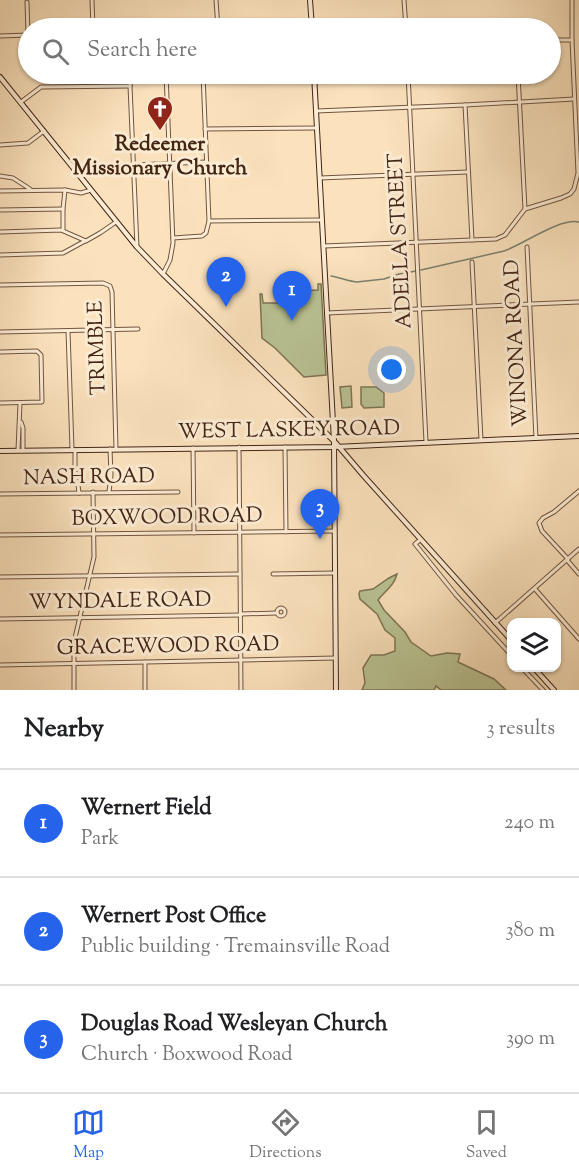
<!DOCTYPE html>
<meta charset="utf-8">
<style>
body{margin:0;font-family:"Sorts Mill Goudy",serif;background:#f6f6f6;color:#202124}
.controls{position:absolute;right:18px;bottom:18px;display:grid;overflow:hidden;border-radius:12px;box-shadow:0 2px 4px #0004}
.controls button{width:54px;height:54px;display:grid;place-items:center;padding:0;border:0;border-bottom:2px solid #e0e0e0;background:#fff;color:#202124;font:30px sans-serif}
.you{position:absolute;left:392px;top:370px;width:21px;height:21px;margin:-15px;border:4px solid #fff;border-radius:50%;background:#1a73e8;box-shadow:0 0 0 9px #1a73e833}
.badge{display:grid;place-items:center;width:39px;height:39px;border-radius:50%;background:#2563eb;color:#fff;font-size:20px;font-weight:700}
.pin{position:absolute;translate:-50% -50px;filter:drop-shadow(0 2px 3px #0008)}
.pin::after{content:'';position:absolute;top:32px;width:21px;height:18px;background:inherit;clip-path:polygon(0 0,100% 0,50% 100%)}
.list{margin:0;padding:0;list-style:none}
h2{display:flex;justify-content:space-between;align-items:center;height:78px;margin:0;padding:0 24px;font-size:26px}
h2 small{font-size:20px;font-weight:400;color:#757577}
.list li{display:grid;grid-template-columns:39px 1fr auto;gap:18px;align-items:center;box-sizing:border-box;height:108px;padding:0 24px;border-top:2px solid #e0e0e0}
.list b{display:block;font-size:22px;white-space:nowrap}
.list p{margin:0;font-size:20px;white-space:nowrap;color:#757577}
.list em{font-size:20px;font-style:normal;color:#757577}
.icon{flex:none;width:33px;height:33px;fill:none;stroke:currentColor;stroke-width:2;stroke-linecap:round;stroke-linejoin:round}
.map{position:relative;flex:none;width:579px;height:690px;overflow:hidden}
.search{position:absolute;background:#fff;box-shadow:0 2px 4px #0004;left:18px;right:18px;top:18px;height:66px;display:flex;align-items:center;gap:15px;box-sizing:border-box;padding:0 21px;border-radius:33px;color:#757577;font-size:22px}
.sheet{height:402px;background:#fff}
nav{display:flex;justify-content:space-around;align-items:center;box-sizing:border-box;height:84px;border-top:2px solid #e0e0e0;background:#fff;font-size:16px;color:#757577}
nav a{display:grid;justify-items:center;gap:3px}
nav .on{color:#2563eb}
.map>svg:first-child{display:block}
</style>
<div class="map">
<svg width="579" height="690" viewBox="0 0 579 690">
<rect width="100%" height="100%" fill="#fbe2bd"/>
<filter id="stains"><feTurbulence type="fractalNoise" baseFrequency=".00333" numOctaves="4"/><feColorMatrix values="0 0 0 0 .2 0 0 0 0 .09 0 0 0 0 .02 0 0 0 .5 -.17"/></filter>
<radialGradient id="worn" r=".72"><stop offset=".6" stop-color="#630" stop-opacity="0"/><stop offset="1" stop-color="#630" stop-opacity=".3"/></radialGradient>
<g fill="#bac494" stroke="#7e7455" stroke-width="1.5">
<path d="M318 284H321L326 375 304 377 275 348 262 338 260 294H262L263 303H278V292L318 290Z"/>
<path d="M351 386 352 407 342 408 340 387Z"/>
<path d="M361 387H376L384 393V407L364 408 361 404Z"/>
<path d="M397 574C394 586 385 591 378 600L384 610 405 632 411 642 431 656 447 653 460 654 458 662 494 679 506 690H441L436 686 434 690H362L365 683 363 668 371 655H384L395 651V638L385 630 377 614 360 599 359 594 360 591 373 589 389 578Z"/>
</g>
<g fill="none" stroke-linecap="round" stroke-linejoin="round">
<g stroke="#7b816f" stroke-width="1.5">
<path d="M421 270 504 251C524 244 559 218 579 222"/>
<path d="M331 276C338 277 351 282 357 282L384 279 399 274 416 271"/>
</g>
<defs>
<g id="street">
<path d="M92 0 93 28"/>
<path d="M216 0 218 28"/>
<path d="M404 0 406 28"/>
<path d="M27 2 28 35"/>
<path d="M0 36 28 35"/>
<path d="M550 40H572"/>
<path d="M132 74 130 86 137 247"/>
<path d="M203 74 209 221"/>
<path d="M408 74 426 442"/>
<path d="M518 74 525 209"/>
<path d="M21 102 41 87 130 86"/>
<path d="M465 105 472 240"/>
<path d="M316 111 465 105 574 99"/>
<path d="M205 129 317 128"/>
<path d="M0 145 28 143 44 131"/>
<path d="M134 165 206 162"/>
<path d="M0 176 13 178 30 189"/>
<path d="M320 178 468 172"/>
<path d="M0 191 65 190 81 193 91 190"/>
<path d="M0 210 63 209"/>
<path d="M63 230V209L65 190"/>
<path d="M0 232 61 230 86 241 100 233 116 222"/>
<path d="M173 238 202 236 206 233 209 221 322 220"/>
<path d="M324 246 496 239 505 235 525 209 561 198 570 194 574 189 578 173 572 40V0"/>
<path d="M527 247 536 438"/>
<path d="M0 255 63 253 85 241"/>
<path d="M472 262 481 440"/>
<path d="M163 274 170 260 173 243 166 74"/>
<path d="M0 285 103 283 110 286 112 292 116 449"/>
<path d="M327 313 579 302"/>
<path d="M68 331 72 449"/>
<path d="M0 332 138 329"/>
<path d="M0 352 37 351 41 355 42 402 0 403"/>
<path d="M21 422 23 428V450"/>
<path d="M239 447 241 690"/>
<path d="M285 447 286 532"/>
<path d="M193 448 194 533"/>
<path d="M18 450 20 403"/>
<path d="M75 450V477L78 485 79 493"/>
<path d="M109 492 111 475 110 449"/>
<path d="M0 494 178 492"/>
<path d="M0 535 335 531"/>
<path d="M420 540 415 544 456 595 512 656"/>
<path d="M568 559 542 531 539 523 543 518 554 512 579 491"/>
<path d="M567 560 579 574"/>
<path d="M273 574 335 573"/>
<path d="M0 577 240 574"/>
<path d="M535 589 579 639"/>
<circle cx="281" cy="612" r="4"/>
<path d="M241 614 277 613"/>
<path d="M0 619 241 615"/>
<path d="M495 623 579 549"/>
<path d="M145 662V690"/>
<path d="M0 665 336 658"/>
<path d="M522 668 543 690"/>
<path d="M74 690V642L94 557 93 492"/>
</g>
<g id="secondary">
<path d="M310 0 312 28"/>
<path d="M314 74 334 441 336 690"/>
<path d="M0 77 137 247 163 274 334 441 363 475 512 641"/>
<path d="M0 451 334 447 579 436"/>
<path d="M534 668 554 690"/>
</g>
</defs>
<use href="#street" stroke="#715440" stroke-width="5"/>
<use href="#secondary" stroke="#432516" stroke-width="6"/>
<use href="#street" stroke="#fcecd4" stroke-width="3"/>
<use href="#secondary" stroke="#fcecd4" stroke-width="4"/>
</g>
<defs>
<symbol id="church-pin" viewBox="-11 -11 22 30"><path d="M0 17L-7.5 6A9.5 9.5 0 1 1 7.5 6Z" fill="#8f2418" stroke="#fcecd4"/><path d="M-1.2-6h2.4v3.5h3.3v2.4h-3.3V6h-2.4V-.1h-3.3v-2.4h3.3Z" fill="#fff"/></symbol>
</defs>
<g fill-rule="evenodd">
<use href="#church-pin" x="145" y="94" width="30" height="40"/>
</g>
<g text-anchor="middle" dominant-baseline="central" stroke-width="6" stroke-linejoin="round" paint-order="stroke">
<g font-size="21" font-weight="bold" fill="#432516" stroke="#fcecd4">
<text x="160" y="145">Redeemer<tspan x="160" dy="24">Missionary Church</tspan></text>
</g>
<g font-size="21" fill="#432516" stroke="#fcecd4">
<text transform="translate(401 241) rotate(-93)">ADELLA STREET</text>
<text transform="translate(517 343) rotate(-93)">WINONA ROAD</text>
<text transform="translate(98 348) rotate(-92)">TRIMBLE</text>
<text transform="translate(289 431) rotate(-1)">WEST LASKEY ROAD</text>
<text transform="translate(89 478) rotate(-1)">NASH ROAD</text>
<text transform="translate(167 518) rotate(-1)">BOXWOOD ROAD</text>
<text transform="translate(120 602) rotate(-1)">WYNDALE ROAD</text>
<text transform="translate(168 647) rotate(-1)">GRACEWOOD ROAD</text>
</g>
</g>
<rect width="100%" height="100%" filter="url(#stains)"/>
<rect width="100%" height="100%" fill="url(#worn)"/>
</svg>
<div class="controls">
<button><svg class="icon" aria-label="layers" viewBox="0 0 24 24"><path d="M12 4l9 5-9 5-9-5zM3 14l9 5 9-5"/></svg></button>
</div>
<div class="you"></div>
<div class="pin badge" style="left:292px;top:321px">1</div>
<div class="pin badge" style="left:226px;top:307px">2</div>
<div class="pin badge" style="left:320px;top:539px">3</div>
<div class="search"><svg class="icon" aria-label="search" viewBox="0 0 24 24"><circle cx="10" cy="10" r="6"/><path d="M15 15l6 6"/></svg>Search here</div>
</div>
<section class="sheet">
<h2>Nearby<small>3 results</small></h2>
<ul class="list">
<li><span class="badge">1</span><div><b>Wernert Field</b><p>Park</p></div><em>240 m</em></li>
<li><span class="badge">2</span><div><b>Wernert Post Office</b><p>Public building · Tremainsville Road</p></div><em>380 m</em></li>
<li><span class="badge">3</span><div><b>Douglas Road Wesleyan Church</b><p>Church · Boxwood Road</p></div><em>390 m</em></li>
</ul>
</section>
<nav>
<a class="on"><svg class="icon" aria-label="map" viewBox="0 0 24 24"><path d="M3 6l6-2 6 2 6-2v14l-6 2-6-2-6 2zM9 4v14M15 6v14"/></svg>Map</a>
<a><svg class="icon" aria-label="directions" viewBox="0 0 24 24"><path d="M12 3l9 9-9 9-9-9zM9 14v-3h6M13 9l2 2-2 2"/></svg>Directions</a>
<a><svg class="icon" aria-label="saved" viewBox="0 0 24 24"><path d="M7 4h10v16l-5-4-5 4z"/></svg>Saved</a>
</nav>
